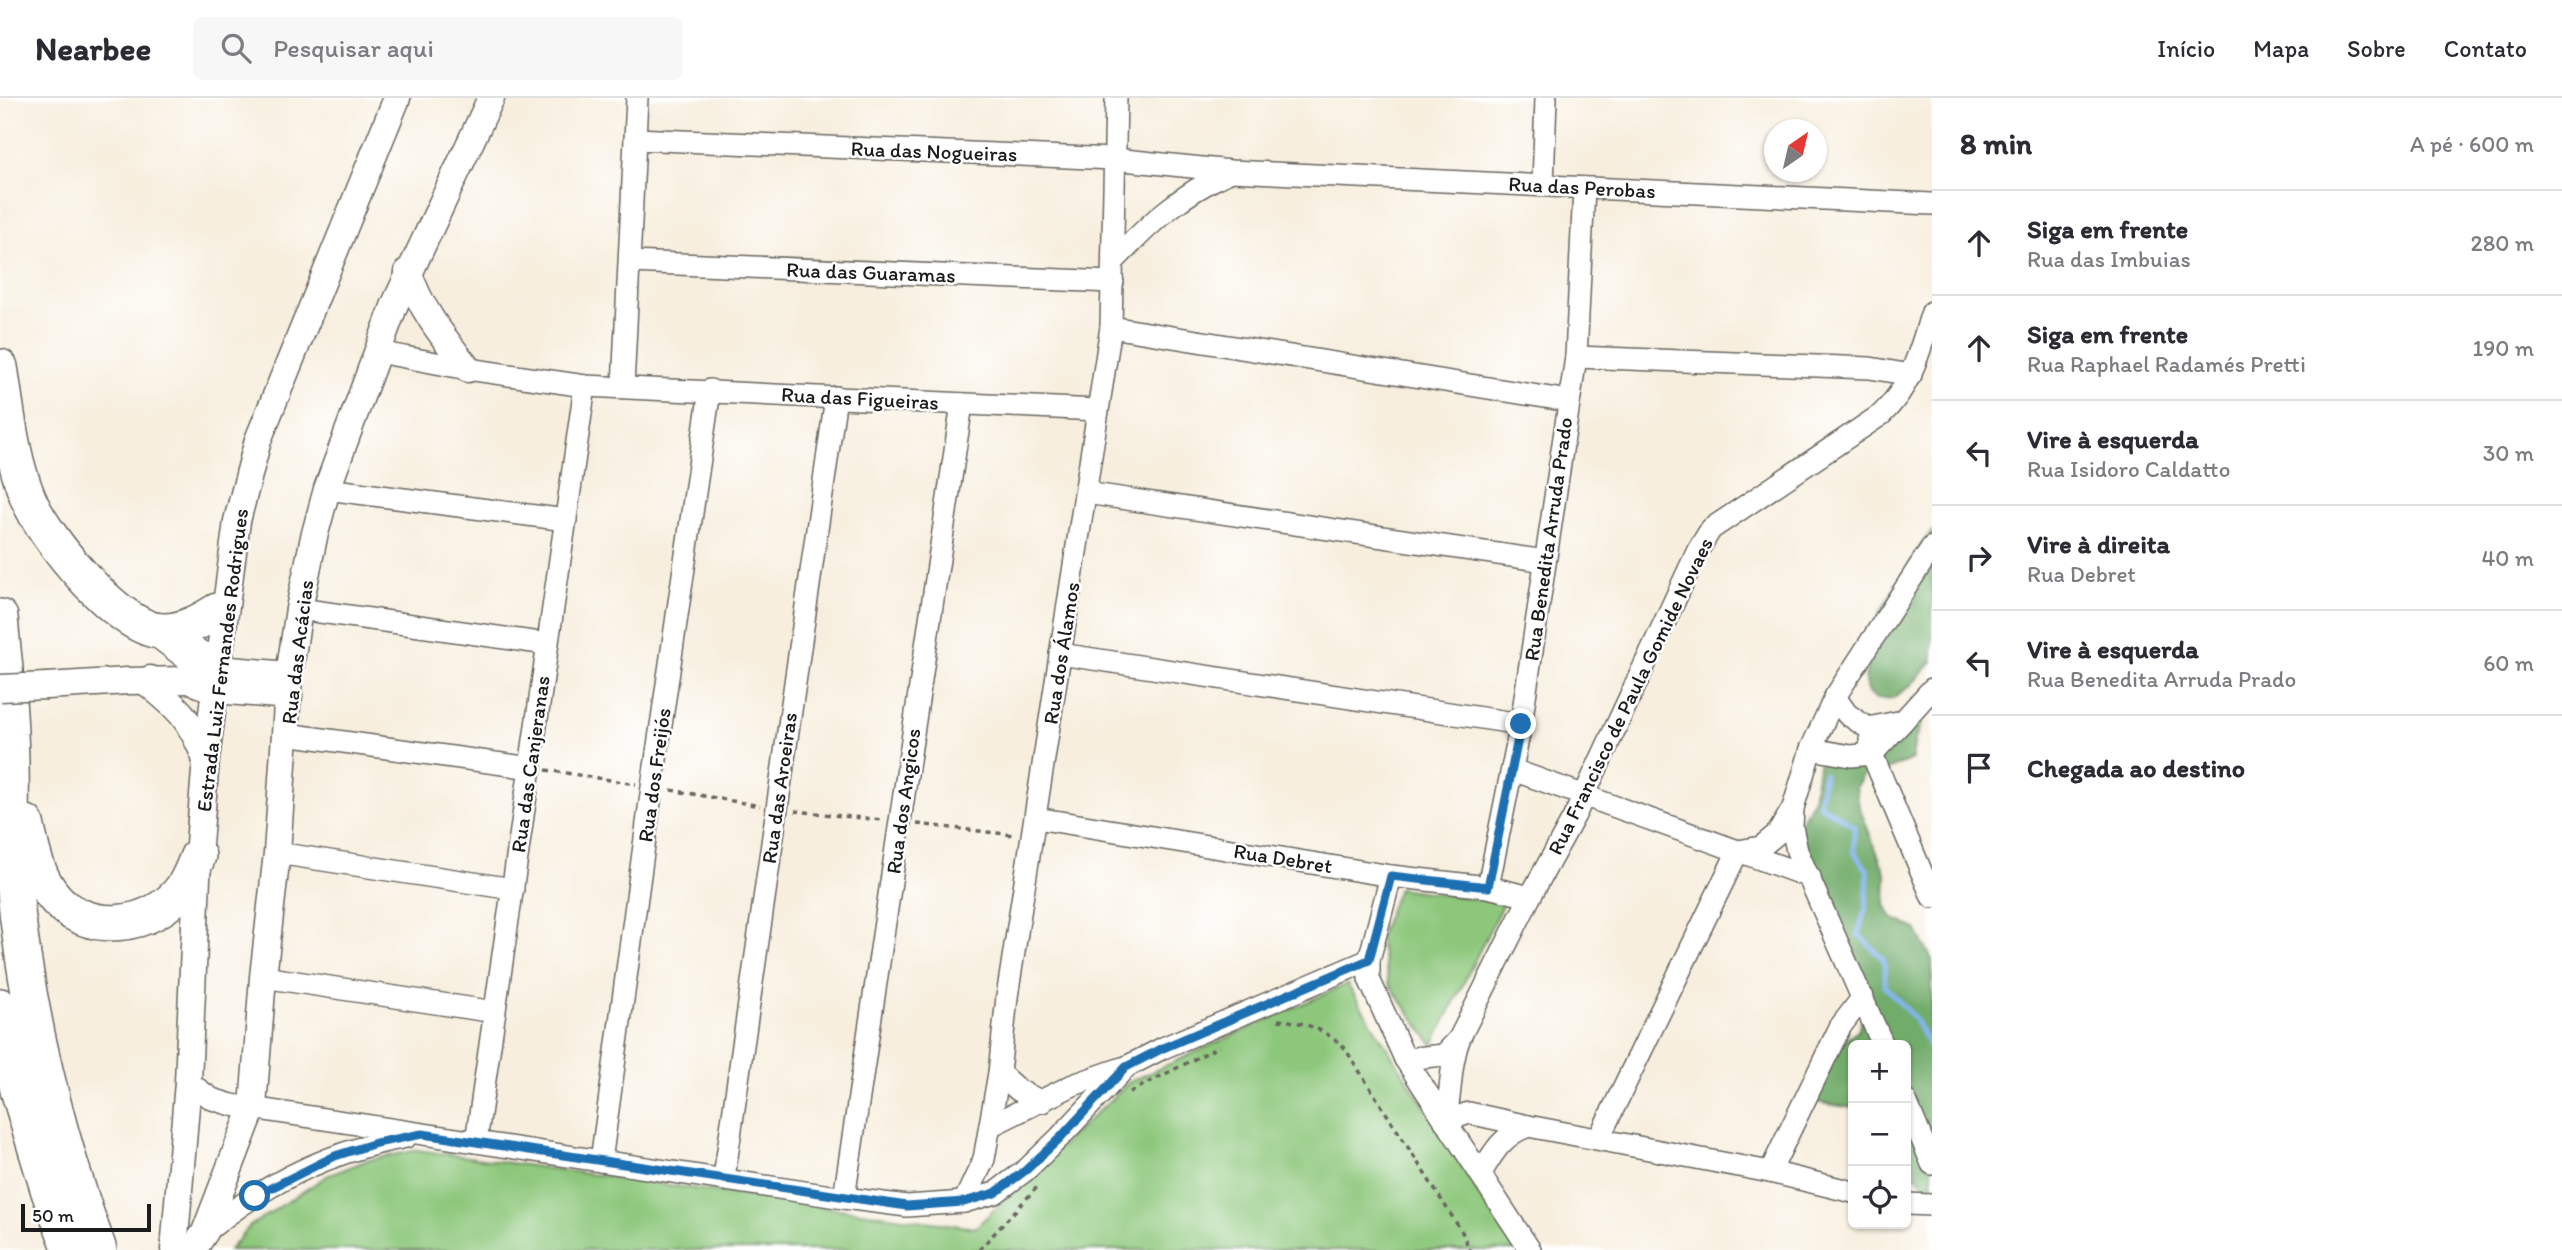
<!DOCTYPE html>
<html lang="pt">
<meta charset="utf-8">
<style>
body{margin:0;font-family:Itim,sans-serif;background:#f7f7f7;color:#2b2b33}
.controls{position:absolute;right:21px;bottom:21px;display:grid;overflow:hidden;border-radius:10px;box-shadow:0 2px 5px #0004}
.controls button{width:63px;height:63px;display:grid;place-items:center;padding:0;border:0;border-bottom:2px solid #e1e1e2;background:#fff;color:#2b2b33;font:35px sans-serif}
.compass{position:absolute;left:1764px;top:21px;width:63px;height:63px;border-radius:50%;background:#fff;box-shadow:0 2px 5px #0004;rotate:34deg}
.scale{position:absolute;left:21px;bottom:18px;width:130px;box-sizing:border-box;padding-left:7px;border:4px solid #1c1c1c;border-top:0;font-size:19px;line-height:24px;white-space:nowrap;color:#1c1c1c;-webkit-text-stroke:5px #fff;paint-order:stroke}
.stop{position:absolute;width:21px;height:21px;margin:-16px;border:5px solid #1f6fb2;border-radius:50%;background:#fff}
.stop.end{background:#1f6fb2;border-color:#fff;box-shadow:0 2px 7px #0008}
.list{margin:0;padding:0;list-style:none}
h2{display:flex;justify-content:space-between;align-items:center;height:91px;margin:0;padding:0 28px;font-size:30px}
h2 small{font-size:23px;font-weight:400;color:#7c7c81}
.list li{display:grid;grid-template-columns:46px 1fr auto;gap:21px;align-items:center;box-sizing:border-box;height:105px;padding:0 28px;border-top:2px solid #e1e1e2}
.list b{display:block;font-size:26px;white-space:nowrap}
.list p{margin:0;font-size:23px;white-space:nowrap;color:#7c7c81}
.list em{font-size:23px;font-style:normal;color:#7c7c81}
.icon{flex:none;width:38px;height:38px;fill:none;stroke:currentColor;stroke-width:2;stroke-linecap:round;stroke-linejoin:round}
.map{position:relative;flex:none;width:1932px;height:1152px;overflow:hidden}
header{display:flex;align-items:center;gap:42px;box-sizing:border-box;height:98px;padding:0 35px;background:#fff;border-bottom:2px solid #e1e1e2}
header strong{font-size:33px}
nav{display:flex;gap:38px;margin-inline-start:auto;font-size:24px}
.search{width:490px;height:63px;background:#f7f7f7;display:flex;align-items:center;gap:18px;box-sizing:border-box;padding:0 24px;border-radius:10px;color:#7c7c81;font-size:26px}
main{display:flex}
aside{flex:1;background:#fff}
.map>svg:first-child{display:block}
</style>
<header>
<strong>Nearbee</strong>
<div class="search"><svg class="icon" aria-label="search" viewBox="0 0 24 24"><circle cx="10" cy="10" r="6"/><path d="M15 15l6 6"/></svg>Pesquisar aqui</div>
<nav><a>Início</a><a>Mapa</a><a>Sobre</a><a>Contato</a></nav>
</header>
<main>
<div class="map">
<svg width="1932" height="1152" viewBox="0 0 1932 1152">
<rect width="100%" height="100%" fill="#fff"/>
<filter id="ink" filterUnits="userSpaceOnUse"><feTurbulence type="fractalNoise" baseFrequency=".0143" numOctaves="2"/><feDisplacementMap in="SourceGraphic" scale="14" xChannelSelector="R" yChannelSelector="G"/><feConvolveMatrix kernelMatrix="1 2 1 2 8 2 1 2 1" color-interpolation-filters="sRGB"/></filter>
<filter id="wash" filterUnits="userSpaceOnUse"><feTurbulence type="fractalNoise" baseFrequency=".00686" numOctaves="4" result="noise"/><feDisplacementMap in="SourceGraphic" scale="28" xChannelSelector="R" yChannelSelector="G"/><feGaussianBlur stdDeviation="1.57" result="paint"/><feColorMatrix in="noise" values="0 0 0 0 0 0 0 0 0 0 0 0 0 0 0 0 0 1.4 0 .05"/><feComposite in="paint" operator="in"/></filter>
<g filter="url(#wash)">
<rect width="100%" height="100%" fill="#f7eedd"/>
<g fill="#8dc77b" stroke="#54724c" stroke-width="2">
<path d="M1398 790 1503 805 1433 947 1389 886 1379 839Z"/>
<path d="M1347 886 1515 1152H229L250 1128 327 1078 368 1062 418 1052 975 1130 1129 984Z"/>
</g>
<g fill="#72ac6b" stroke="#476444" stroke-width="2">
<path d="M1932 433V564L1911 587 1893 600 1876 601 1868 593 1865 581 1879 516 1922 445Z"/>
<path d="M1924 609 1928 612 1915 641 1912 661 1888 672H1866L1856 689 1859 709 1886 777 1885 807 1892 820 1916 831 1932 862V1097L1917 1078 1906 1079V947H1853V1010L1809 1003 1821 958 1858 932 1870 899 1794 734 1813 702 1819 663 1850 653Z"/>
</g>
<g fill="none" stroke-linecap="round" stroke-linejoin="round">
<path stroke="#85b6f1" stroke-width="5" d="M1824 676 1819 706 1854 728V754L1868 773 1866 809 1858 836 1884 862 1885 888 1914 920 1932 953"/>
</g>
</g>
<g filter="url(#ink)">
<g fill="none" stroke-linecap="round" stroke-linejoin="round">
<defs>
<g id="minor">
<path d="M635 41 1114 61 1231 73 1932 106"/>
<path d="M1543 87 1546 0"/>
<path d="M630 164 1113 184"/>
<path d="M1113 164C1150 125 1179 97 1229 74"/>
<path d="M1111 229 1569 303"/>
<path d="M378 254 468 271 585 288 1097 312"/>
<path d="M1576 259 1870 270 1911 277"/>
<path d="M623 289 637 0"/>
<path d="M327 391 566 422"/>
<path d="M1086 395 1545 463"/>
<path d="M299 511 547 546"/>
<path d="M1060 556 1521 626"/>
<path d="M1903 623 1932 591"/>
<path d="M286 636 531 670"/>
<path d="M1870 642 1872 656 1932 799"/>
<path d="M1811 651 1851 658 1872 656 1903 623 1868 630 1847 616 1835 599"/>
<path d="M1513 672 1810 779"/>
<path d="M1793 710 1792 729 1797 753 1883 947"/>
<path d="M1036 720 1391 778 1488 789 1530 799"/>
<path d="M277 755 513 791"/>
<path d="M1391 778 1369 862V881L1405 961 1530 1152"/>
<path d="M1488 789 1521 626 1576 259 1584 90"/>
<path d="M263 879 495 914"/>
<path d="M1405 961 1444 957 1459 941"/>
<path d="M999 975 1018 992 1042 1004"/>
<path d="M188 984 212 1001 232 1007 844 1100 907 1108 964 1104 995 1095 1026 1072 1060 1039 1126 969 1163 950 1369 862"/>
<path d="M1906 1003 1932 1066"/>
<path d="M1445 1023C1452 995 1449 967 1460 939L1530 799 1575 717 1698 452 1711 431 1882 316C1913 285 1919 254 1932 214"/>
<path d="M1445 1023 1469 1015 1528 1028 1770 1074 1853 1094"/>
<path d="M990 1028 1073 987 1122 970"/>
<path d="M1599 1040 1738 753 1761 749 1778 735 1793 710 1811 651 1835 599 1932 449"/>
<path d="M476 1044 585 288"/>
<path d="M601 1063 652 689 710 292"/>
<path d="M1770 1074 1840 929 1863 899"/>
<path d="M1481 1075C1494 1053 1503 1037 1528 1028"/>
<path d="M724 1080 836 299"/>
<path d="M844 1100 962 306"/>
<path d="M964 1104 984 1061 999 975 1007 899 1111 229 1116 0"/>
<path d="M1906 1106 1932 1107"/>
<path d="M205 1134C221 1122 237 1109 254 1099 300 1069 353 1049 406 1039"/>
</g>
<g id="tertiary">
<path d="M408 173C420 211 444 240 468 271"/>
<path d="M150 581 145 583C179 611 188 617 205 659"/>
<path d="M199 586 215 592 289 598"/>
<path d="M47 588 128 583 191 582 219 571 289 577"/>
<path d="M174 1152 188 984 198 758 206 661 237 423 258 342 397 0"/>
<path d="M193 1152 205 1134 253 1009 263 879 277 755 289 577 299 511 314 439 327 391 395 206 491 0"/>
</g>
<g id="trunk">
<path d="M0 269C7 313 11 359 28 400 43 438 119 532 162 533 182 534 201 523 217 513"/>
<path d="M0 519C3 558 9 597 10 636 13 685 9 735 14 785 26 910 56 1034 99 1152"/>
<path d="M161 533 191 556 219 571"/>
<path d="M26 725C31 749 36 775 51 795 84 840 155 831 184 788 190 779 194 768 198 758"/>
<path d="M0 908 18 992 49 1094 71 1152"/>
</g>
</defs>
<use href="#minor" stroke="#696660" stroke-width="24"/>
<use href="#tertiary" stroke="#696660" stroke-width="29"/>
<use href="#trunk" stroke="#696660" stroke-width="38"/>
<g stroke="#696660" stroke-width="3.5" stroke-dasharray="5 5" stroke-linecap="butt">
<path d="M546 672 636 686"/>
<path d="M671 692 760 708"/>
<path d="M795 713 881 722"/>
<path d="M917 726 1014 737"/>
<path d="M1278 922C1305 924 1324 931 1344 949L1462 1134 1470 1152"/>
<path d="M1130 994 1220 948"/>
<path d="M979 1152 1039 1087"/>
</g>
<use href="#minor" stroke="#fff" stroke-width="21"/>
<use href="#tertiary" stroke="#fff" stroke-width="26"/>
<use href="#trunk" stroke="#fff" stroke-width="35"/>
<defs>
<path id="tertiary-bridge" d="M0 590 47 588"/>
</defs>
<use href="#tertiary-bridge" stroke="#696660" stroke-width="29" stroke-linecap="butt"/>
<use href="#tertiary-bridge" stroke="#fff" stroke-width="26"/>
</g>
</g>
<g fill="none" stroke-linecap="round" stroke-linejoin="round" filter="url(#ink)">
<path stroke="#1f6fb2" stroke-width="9" d="M255 1098 335 1058 376 1045 422 1036 907 1108 964 1104 995 1095 1026 1072 1060 1040 1126 969 1163 950 1369 862 1391 778 1488 789 1521 626"/>
</g>
<g text-anchor="middle" dominant-baseline="central" stroke-width="5" stroke-linejoin="round" paint-order="stroke">
<g font-size="21" fill="#1c1c1c" stroke="#fff">
<text transform="translate(934 53) rotate(2)">Rua das Nogueiras</text>
<text transform="translate(1582 89) rotate(3)">Rua das Perobas</text>
<text transform="translate(871 174) rotate(2)">Rua das Guaramas</text>
<text transform="translate(860 300) rotate(3)">Rua das Figueiras</text>
<text transform="translate(1548 441) rotate(-82)">Rua Benedita Arruda Prado</text>
<text transform="translate(297 554) rotate(-83)">Rua das Acácias</text>
<text transform="translate(1061 555) rotate(-81)">Rua dos Álamos</text>
<text transform="translate(222 562) rotate(-83)">Estrada Luiz Fernandes Rodrigues</text>
<text transform="translate(1630 598) rotate(-64)">Rua Francisco de Paula Gomide Novaes</text>
<text transform="translate(530 666) rotate(-82)">Rua das Canjeranas</text>
<text transform="translate(654 677) rotate(-82)">Rua dos Freijós</text>
<text transform="translate(779 690) rotate(-82)">Rua das Aroeiras</text>
<text transform="translate(903 703) rotate(-82)">Rua dos Angicos</text>
<text transform="translate(1283 760) rotate(9)">Rua Debret</text>
</g>
</g>
</svg>
<div class="controls">
<button>+</button>
<button>−</button>
<button><svg class="icon" aria-label="locate" viewBox="0 0 24 24"><circle cx="12" cy="12" r="6"/><path d="M12 2v4M12 18v4M2 12h4M18 12h4"/></svg></button>
</div>
<svg class="compass" viewBox="-18 -18 36 36"><path d="M0-13l5 13h-10z" fill="#e53935"/><path d="M0 13l5-13h-10z" fill="#7c7c81"/></svg>
<div class="scale">50 m</div>
<div class="stop" style="left:255px;top:1098px"></div>
<div class="stop end" style="left:1521px;top:626px"></div>
</div>
<aside>
<h2>8 min<small>A pé · 600 m</small></h2>
<ul class="list">
<li><svg class="icon" aria-label="ahead" viewBox="0 0 24 24"><path d="M12 20V5M6 11l6-6 6 6"/></svg><div><b>Siga em frente</b><p>Rua das Imbuias</p></div><em>280 m</em></li>
<li><svg class="icon" aria-label="ahead" viewBox="0 0 24 24"><path d="M12 20V5M6 11l6-6 6 6"/></svg><div><b>Siga em frente</b><p>Rua Raphael Radamés Pretti</p></div><em>190 m</em></li>
<li><svg class="icon" aria-label="left" viewBox="0 0 24 24"><path d="M17 20v-9H6M10 6l-5 5 5 5"/></svg><div><b>Vire à esquerda</b><p>Rua Isidoro Caldatto</p></div><em>30 m</em></li>
<li><svg class="icon" aria-label="right" viewBox="0 0 24 24"><path d="M7 20v-9h11M14 6l5 5-5 5"/></svg><div><b>Vire à direita</b><p>Rua Debret</p></div><em>40 m</em></li>
<li><svg class="icon" aria-label="left" viewBox="0 0 24 24"><path d="M17 20v-9H6M10 6l-5 5 5 5"/></svg><div><b>Vire à esquerda</b><p>Rua Benedita Arruda Prado</p></div><em>60 m</em></li>
<li><svg class="icon" aria-label="arrive" viewBox="0 0 24 24"><path d="M6 21V4h12l-3 4 3 4H6"/></svg><div><b>Chegada ao destino</b></div></li>
</ul>
</aside>
</main>
